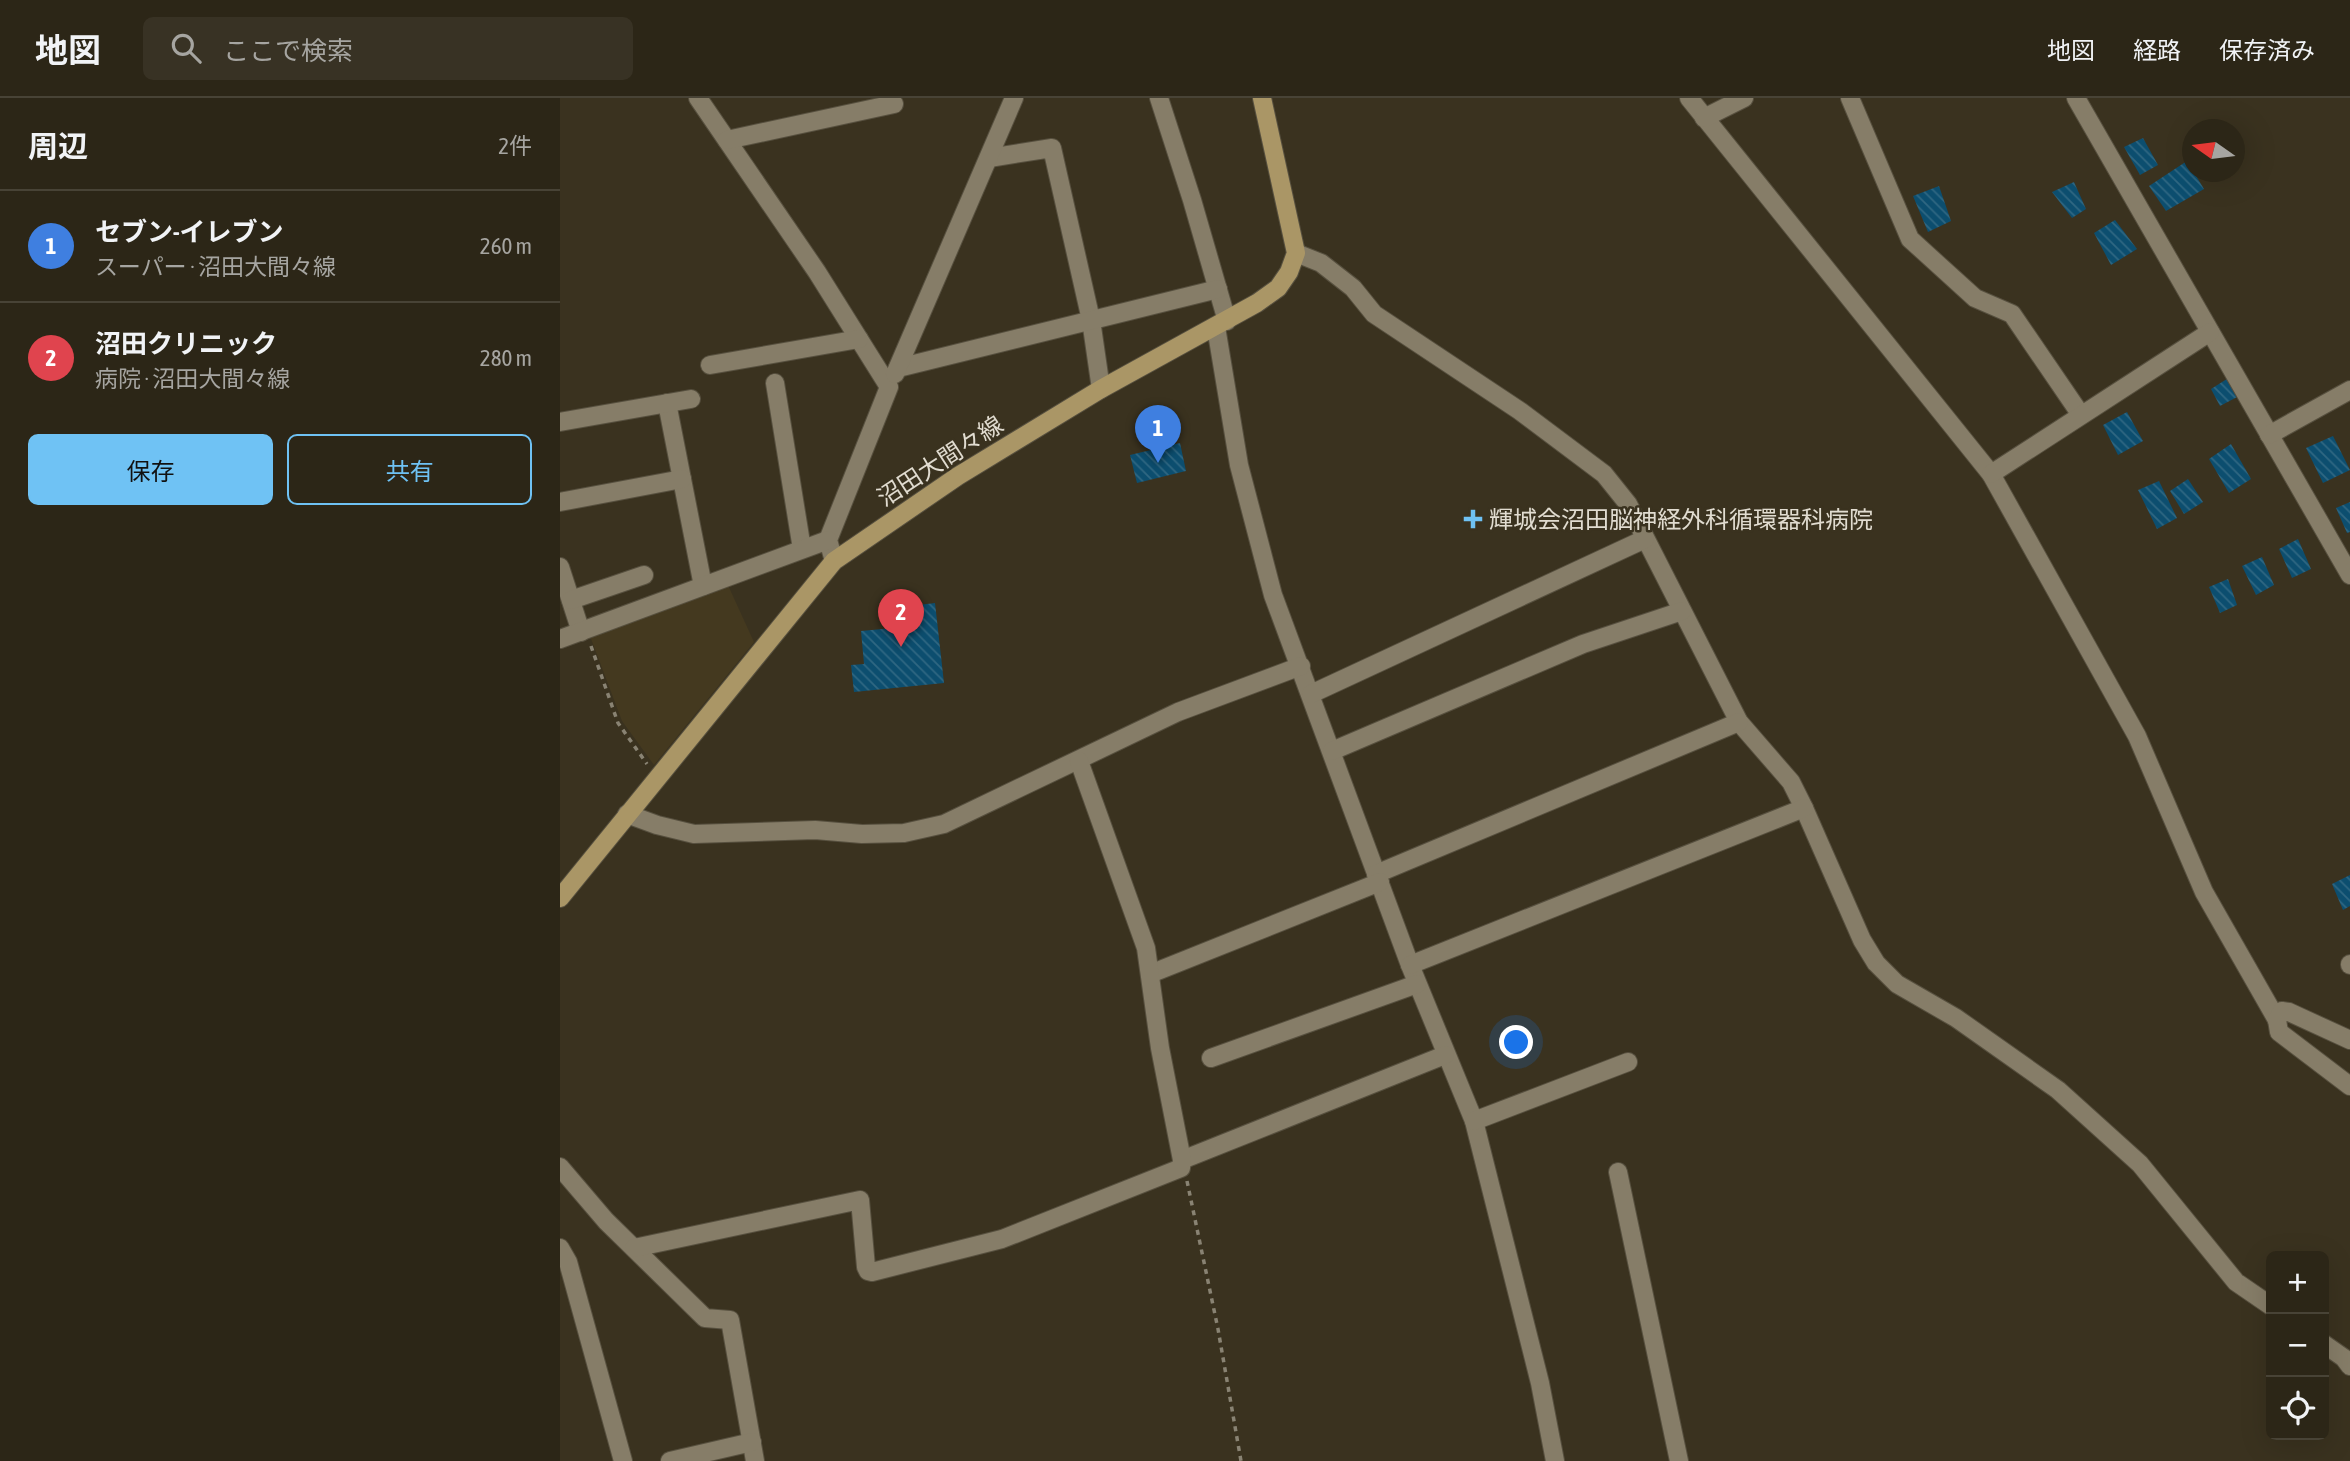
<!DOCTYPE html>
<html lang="ja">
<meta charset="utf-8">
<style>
body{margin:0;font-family:"Asap Condensed","Noto Sans JP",sans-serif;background:#383224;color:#f1f3f6}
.controls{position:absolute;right:21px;bottom:21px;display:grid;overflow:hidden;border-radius:10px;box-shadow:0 7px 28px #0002}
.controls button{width:63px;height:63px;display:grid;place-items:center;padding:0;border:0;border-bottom:2px solid #484336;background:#2c2617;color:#f1f3f6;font:35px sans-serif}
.compass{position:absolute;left:1622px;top:21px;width:63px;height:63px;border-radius:50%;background:#2c2617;box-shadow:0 7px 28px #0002;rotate:284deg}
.you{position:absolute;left:957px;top:945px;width:24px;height:24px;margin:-18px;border:5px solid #fff;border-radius:50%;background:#1a73e8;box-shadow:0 0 0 10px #1a73e833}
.badge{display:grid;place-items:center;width:46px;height:46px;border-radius:50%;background:#6fc2f4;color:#fff;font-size:23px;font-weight:700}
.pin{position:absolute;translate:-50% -58px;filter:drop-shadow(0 2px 4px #0008)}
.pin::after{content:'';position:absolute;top:37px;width:24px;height:21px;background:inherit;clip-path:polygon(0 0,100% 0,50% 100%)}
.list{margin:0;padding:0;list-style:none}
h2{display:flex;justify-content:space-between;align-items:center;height:91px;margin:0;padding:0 28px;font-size:30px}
h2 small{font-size:23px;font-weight:400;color:#a6a5a1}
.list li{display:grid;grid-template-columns:46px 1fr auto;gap:21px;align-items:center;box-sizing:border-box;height:112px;padding:0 28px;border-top:2px solid #484336}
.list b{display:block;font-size:26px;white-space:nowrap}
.list p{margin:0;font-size:23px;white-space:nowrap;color:#a6a5a1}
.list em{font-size:23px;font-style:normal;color:#a6a5a1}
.actions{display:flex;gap:14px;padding:21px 28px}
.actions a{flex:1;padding:16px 0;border:2px solid #6fc2f4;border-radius:10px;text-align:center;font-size:24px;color:#6fc2f4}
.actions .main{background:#6fc2f4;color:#111}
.icon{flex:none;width:38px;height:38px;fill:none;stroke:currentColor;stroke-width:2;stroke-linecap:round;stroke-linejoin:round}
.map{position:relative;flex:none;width:1790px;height:1363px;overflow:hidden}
header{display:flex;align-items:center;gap:42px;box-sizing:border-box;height:98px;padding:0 35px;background:#2c2617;border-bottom:2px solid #484336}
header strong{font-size:33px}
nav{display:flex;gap:38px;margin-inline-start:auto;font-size:24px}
.search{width:490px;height:63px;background:#383224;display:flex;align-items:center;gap:18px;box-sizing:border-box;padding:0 24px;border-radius:10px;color:#a6a5a1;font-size:26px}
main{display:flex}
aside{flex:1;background:#2c2617}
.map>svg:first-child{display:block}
</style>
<header>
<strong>地図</strong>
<div class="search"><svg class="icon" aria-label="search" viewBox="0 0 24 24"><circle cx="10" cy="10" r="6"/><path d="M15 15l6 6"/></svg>ここで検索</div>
<nav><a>地図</a><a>経路</a><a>保存済み</a></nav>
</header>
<main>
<aside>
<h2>周辺<small>2件</small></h2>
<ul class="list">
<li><span class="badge" style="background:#3f7fe0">1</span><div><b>セブン-イレブン</b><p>スーパー · 沼田大間々線</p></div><em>260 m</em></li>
<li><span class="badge" style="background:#e0444e">2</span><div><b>沼田クリニック</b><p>病院 · 沼田大間々線</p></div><em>280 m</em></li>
</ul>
<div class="actions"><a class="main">保存</a><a>共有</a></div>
</aside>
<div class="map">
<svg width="1790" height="1363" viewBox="0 0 1790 1363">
<defs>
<pattern id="building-back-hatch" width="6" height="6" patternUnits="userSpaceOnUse" patternTransform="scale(1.75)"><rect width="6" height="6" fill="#0c4e6f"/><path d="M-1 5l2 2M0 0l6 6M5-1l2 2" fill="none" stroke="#2f6782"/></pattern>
</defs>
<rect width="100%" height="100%" fill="#3a321f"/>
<path fill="#44391f" d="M167 485 194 544 94 667 62 623 30 538Z"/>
<g fill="url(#building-back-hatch)">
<path d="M1583 40 1598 67 1580 77 1564 49Z"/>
<path d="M1627 63 1644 91 1606 113 1589 88Z"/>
<path d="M1514 84 1526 111 1512 120 1492 94Z"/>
<path d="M1379 88 1391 123 1368 134 1353 98Z"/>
<path d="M1555 122 1577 151 1551 167 1534 135Z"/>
<path d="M1670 279 1679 298 1660 308 1651 291Z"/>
<path d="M1567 314 1583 343 1558 357 1543 327Z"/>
<path d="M1773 338 1790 372 1763 385 1746 350Z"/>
<path d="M620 345 626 373 577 385 570 357Z"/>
<path d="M1671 346 1691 381 1669 395 1649 361Z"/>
<path d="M1628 381 1643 404 1624 416 1610 393Z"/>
<path d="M1599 383 1617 420 1597 431 1578 392Z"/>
<path d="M1790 404V434L1787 435 1776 410Z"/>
<path d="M1738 441 1751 471 1732 480 1719 451Z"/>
<path d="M1702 459 1714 487 1696 497 1682 468Z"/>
<path d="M1668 481 1677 507 1660 515 1649 489Z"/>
<path d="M375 505 384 585 294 594 291 567 304 566 301 533 344 529 342 509Z"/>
<path d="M1790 777V808L1783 812 1772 786Z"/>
</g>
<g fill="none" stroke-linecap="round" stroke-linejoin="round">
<defs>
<g id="minor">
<path d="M138 0 257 174 329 289 268 442 274 463"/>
<path d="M599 0 632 102 667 223"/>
<path d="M1129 0 1431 376 1577 638 1644 794 1717 922"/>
<path d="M1290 0 1350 141 1415 200 1452 216 1521 317"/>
<path d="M1516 0 1790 477"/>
<path d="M1144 20 1184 0"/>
<path d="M167 42 334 6"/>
<path d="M429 60 492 50 531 222 541 291"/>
<path d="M736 155 761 165 793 190 814 216 960 313 1044 376 1068 406 1179 624 1231 684 1244 710 1302 842 1316 865 1337 886 1396 920 1498 992 1580 1066 1676 1184 1711 1208"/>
<path d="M656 229 679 367 713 497 850 867 914 1023 980 1285 995 1363"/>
<path d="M150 267 299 241"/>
<path d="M338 270 658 191"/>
<path d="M335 276 454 0"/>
<path d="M215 285 242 451"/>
<path d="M107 305 143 488"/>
<path d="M0 324 131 301"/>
<path d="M1709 337 1790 292"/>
<path d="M1431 376 1650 234"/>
<path d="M0 404 122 381"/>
<path d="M0 469 21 534"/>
<path d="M11 502 84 477"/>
<path d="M0 541 268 442"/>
<path d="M751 596 1085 441"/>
<path d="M772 653 1023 546 1122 513"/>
<path d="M67 716 97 727 134 736 255 732 302 736 344 735 384 726 618 614 741 568"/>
<path d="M816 776 1179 624"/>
<path d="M1790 866V867"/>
<path d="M850 867 1244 710"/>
<path d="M590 876 820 784"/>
<path d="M1790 942 1729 914 1722 913 1717 922 1719 934 1790 988"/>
<path d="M651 960 857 886"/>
<path d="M914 1023 1068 964"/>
<path d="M622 1062 885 957"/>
<path d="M0 1069 46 1123 145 1220 170 1222 195 1363"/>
<path d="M1058 1074 1119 1363"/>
<path d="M0 1150 8 1164 63 1363"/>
<path d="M74 1150 300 1102 306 1169 308 1173 312 1174 442 1141 621 1070 622 1062 600 950 586 850 519 663"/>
<path d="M1764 1246 1784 1260 1790 1268"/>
<path d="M110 1363 192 1344"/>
</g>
<path id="major" d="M0 800 274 463 398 378 541 291 697 205 718 190 729 174 736 155 702 0"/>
</defs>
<use href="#minor" stroke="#57503f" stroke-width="20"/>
<use href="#major" stroke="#57503f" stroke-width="20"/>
<g stroke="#898373" stroke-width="3.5" stroke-dasharray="5 5" stroke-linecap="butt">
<path d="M31 548 58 625 87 666"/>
<path d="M627 1083 658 1231 681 1363"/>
</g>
<use href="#minor" stroke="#867d68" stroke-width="18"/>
<use href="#major" stroke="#aa9666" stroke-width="18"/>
</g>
<path fill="#6fc2f4" stroke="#3a321f" stroke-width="2.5" d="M909.5 410.5h7v7h7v7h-7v7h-7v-7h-7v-7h7z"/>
<g text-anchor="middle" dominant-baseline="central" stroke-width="5" stroke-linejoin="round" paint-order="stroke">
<g font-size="24" fill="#e1dcd0" stroke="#3a321f">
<text transform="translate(380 363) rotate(-33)">沼田大間々線</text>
</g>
<g font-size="24" fill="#e1dcd0" stroke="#3a321f" text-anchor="start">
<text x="929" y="421">輝城会沼田脳神経外科循環器科病院</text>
</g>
</g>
</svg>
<div class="controls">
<button>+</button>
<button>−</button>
<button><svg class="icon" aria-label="locate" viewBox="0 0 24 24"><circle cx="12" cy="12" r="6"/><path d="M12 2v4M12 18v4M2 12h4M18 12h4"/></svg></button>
</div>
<svg class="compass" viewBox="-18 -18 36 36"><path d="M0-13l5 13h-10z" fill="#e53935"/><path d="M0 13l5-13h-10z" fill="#a6a5a1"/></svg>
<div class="you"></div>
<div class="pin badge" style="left:598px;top:365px;background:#3f7fe0">1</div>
<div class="pin badge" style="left:341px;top:549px;background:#e0444e">2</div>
</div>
</main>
